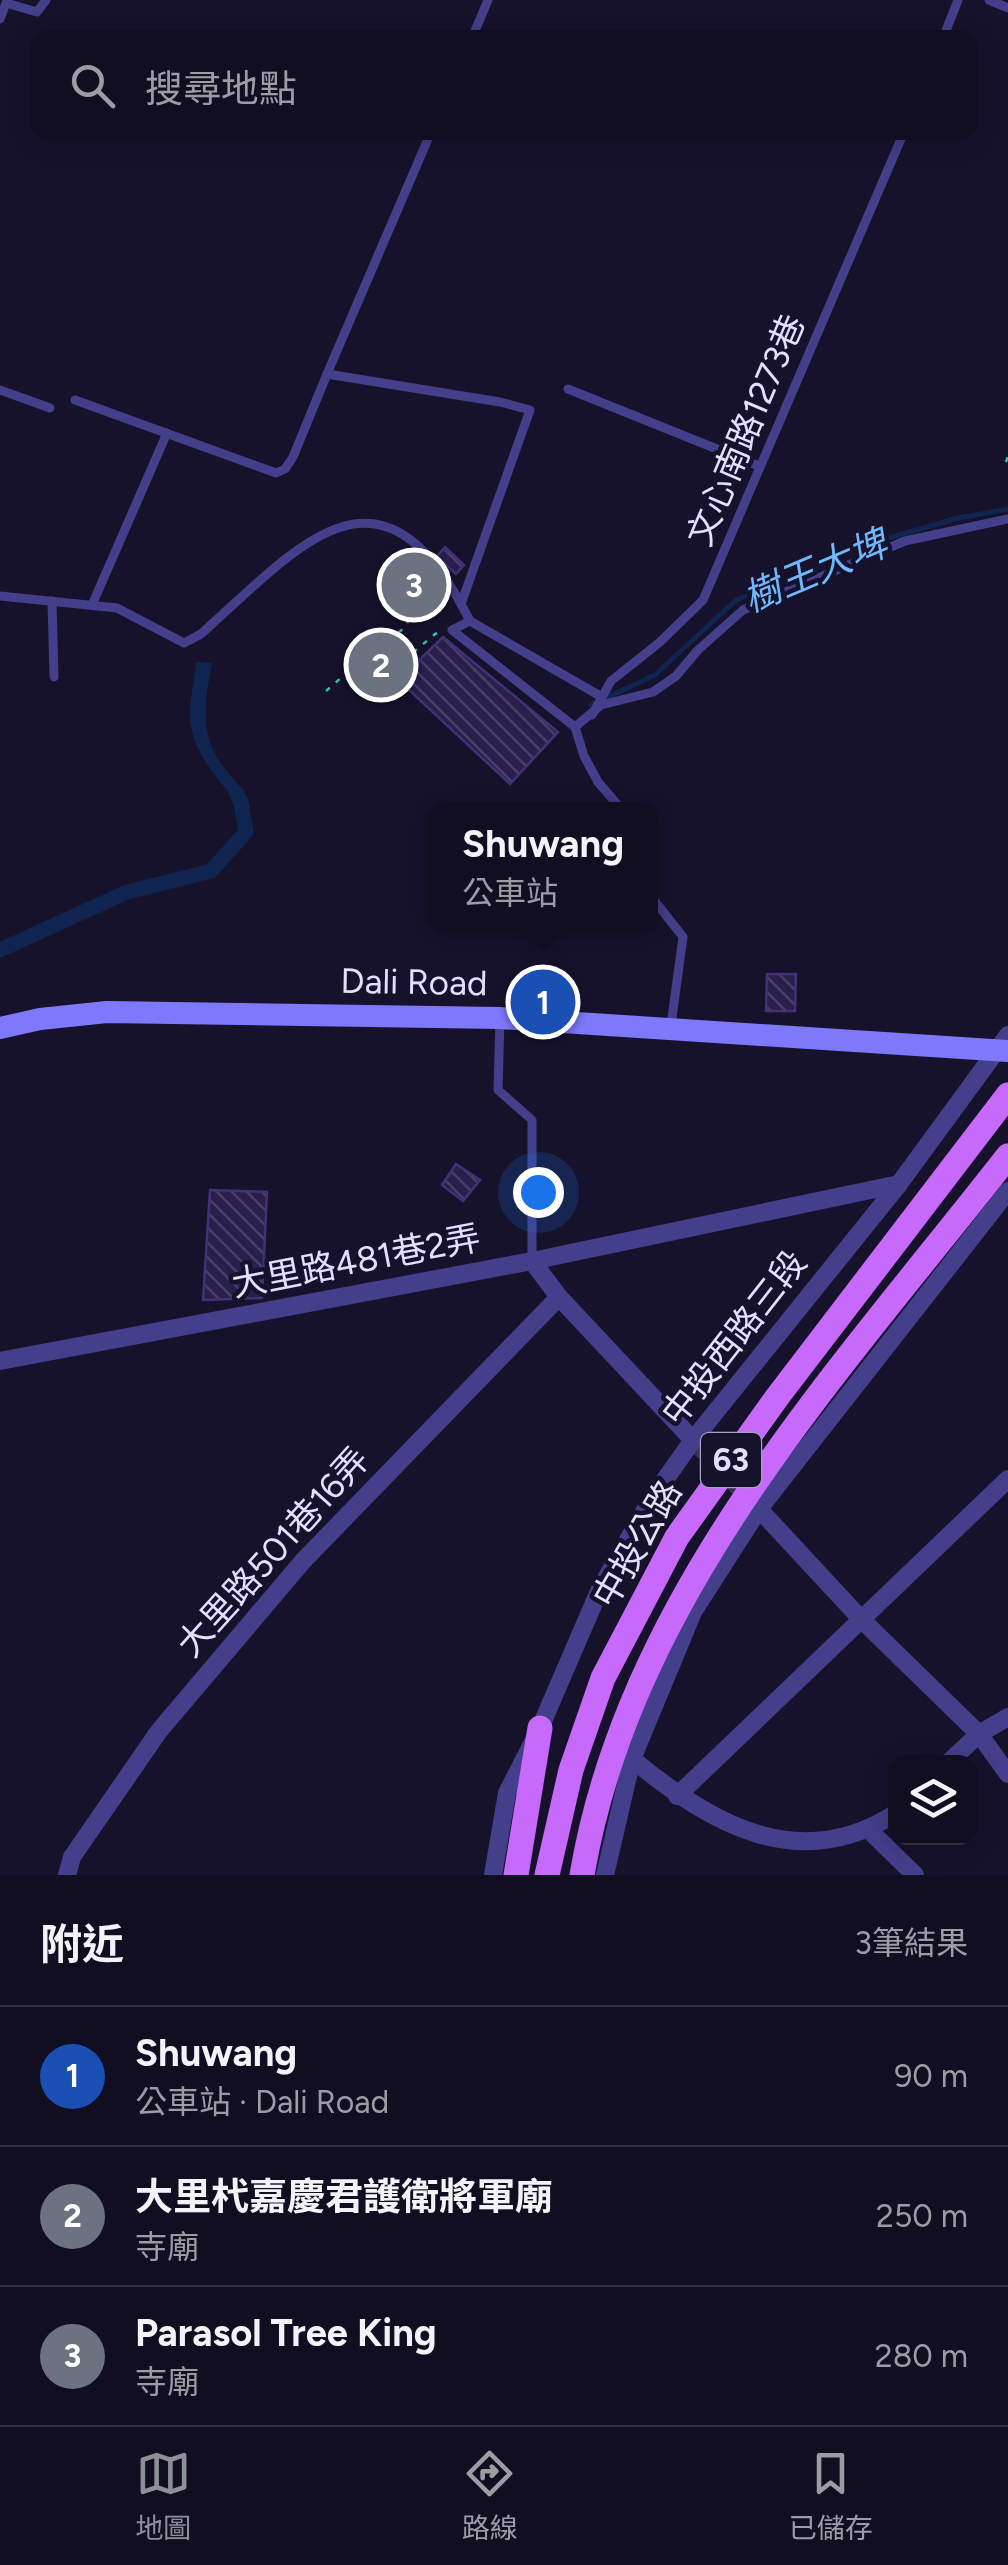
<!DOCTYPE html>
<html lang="zh-TW">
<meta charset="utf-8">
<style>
body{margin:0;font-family:Figtree,"Noto Sans TC",sans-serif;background:#1a172a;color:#f1f3f6}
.controls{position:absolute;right:30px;bottom:30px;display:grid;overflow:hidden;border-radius:20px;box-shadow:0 5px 25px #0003}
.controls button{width:90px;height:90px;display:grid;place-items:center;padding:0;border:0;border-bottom:2px solid #302e3f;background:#110e21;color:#f1f3f6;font:50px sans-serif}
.you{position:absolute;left:538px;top:1192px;width:35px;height:35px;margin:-25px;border:8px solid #fff;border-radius:50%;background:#1a73e8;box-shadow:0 0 0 15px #1a73e833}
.badge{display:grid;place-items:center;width:65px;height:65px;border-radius:50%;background:#8c9099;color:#fff;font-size:32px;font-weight:700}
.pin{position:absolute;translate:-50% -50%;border:5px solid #fff;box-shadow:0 2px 10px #0006}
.popup{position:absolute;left:428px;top:802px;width:230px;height:130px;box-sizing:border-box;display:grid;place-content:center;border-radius:20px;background:#110e21;filter:drop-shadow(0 2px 8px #0005);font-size:32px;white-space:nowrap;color:#9c9ca5}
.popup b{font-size:38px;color:#f1f3f6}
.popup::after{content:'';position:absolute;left:50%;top:100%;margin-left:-20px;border:20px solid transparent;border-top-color:#110e21}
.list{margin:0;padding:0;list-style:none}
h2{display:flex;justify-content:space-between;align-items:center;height:130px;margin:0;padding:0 40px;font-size:42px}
h2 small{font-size:32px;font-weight:400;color:#9c9ca5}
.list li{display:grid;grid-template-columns:65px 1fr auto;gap:30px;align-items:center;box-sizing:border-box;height:140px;padding:0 40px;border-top:2px solid #302e3f}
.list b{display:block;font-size:38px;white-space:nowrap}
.list p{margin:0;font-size:32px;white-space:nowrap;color:#9c9ca5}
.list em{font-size:32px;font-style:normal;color:#9c9ca5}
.icon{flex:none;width:55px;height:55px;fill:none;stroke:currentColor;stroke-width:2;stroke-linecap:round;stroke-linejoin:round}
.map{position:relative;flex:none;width:1008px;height:1875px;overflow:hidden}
.search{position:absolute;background:#110e21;box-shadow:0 5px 25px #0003;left:30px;right:30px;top:30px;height:110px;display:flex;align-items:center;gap:25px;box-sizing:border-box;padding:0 35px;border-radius:20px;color:#9c9ca5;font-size:38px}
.sheet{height:550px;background:#110e21}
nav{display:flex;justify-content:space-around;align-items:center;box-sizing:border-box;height:140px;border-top:2px solid #302e3f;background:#110e21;font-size:28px;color:#9c9ca5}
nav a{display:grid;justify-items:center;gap:5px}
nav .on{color:#8c9099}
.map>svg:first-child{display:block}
</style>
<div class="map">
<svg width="1008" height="1875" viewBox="0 0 1008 1875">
<defs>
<pattern id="building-back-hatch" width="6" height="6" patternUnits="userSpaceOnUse" patternTransform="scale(2.5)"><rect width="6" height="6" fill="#291f4d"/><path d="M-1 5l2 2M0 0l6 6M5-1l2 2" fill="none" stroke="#483f68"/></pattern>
</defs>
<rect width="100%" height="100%" fill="#17122c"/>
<path fill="#0f254f" d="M196 662 212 663C205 701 198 739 226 770 233 778 239 785 245 795L242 808C221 783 192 753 190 718 189 700 195 680 196 662Z"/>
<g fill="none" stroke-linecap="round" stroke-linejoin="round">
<path stroke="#0f254f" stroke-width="5" d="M591 705 655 675 736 600 882 540 954 519 1008 509"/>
<path stroke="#0f254f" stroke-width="15" d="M0 950 127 892 211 871 246 832 241 802 236 792"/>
</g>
<g fill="url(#building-back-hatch)" stroke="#413278" stroke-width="2.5">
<path d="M445 547 464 565 456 574 437 556Z"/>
<path d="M426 568 435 579 405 603 396 590Z"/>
<path d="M443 637 558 732 510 784 392 674 378 683 359 662 368 658 365 652 378 645 382 647 388 645 407 672Z"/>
<path d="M767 974H796L795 1011H766Z"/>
<path d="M456 1164 480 1180 463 1201 442 1185Z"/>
<path d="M210 1190 267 1192 262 1298 203 1300Z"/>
</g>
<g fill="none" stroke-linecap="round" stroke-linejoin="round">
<path stroke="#36314c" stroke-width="18" stroke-dasharray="18 9" stroke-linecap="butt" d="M693 1440 752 1501"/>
<g stroke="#35bcb6" stroke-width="2.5" stroke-dasharray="5 8" stroke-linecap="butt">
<path d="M1006 462 1008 456"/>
<path d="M351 673C357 662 360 652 371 645 387 637 406 635 410 615L392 590 419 569"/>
<path d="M326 691 342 677 359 672 370 682 384 684 407 667 403 661 435 634 441 632"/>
</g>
<g stroke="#433f8a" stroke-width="9">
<path d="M989 0 1008 8"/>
<path d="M0 19 6 3 37 12 46 0"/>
<path d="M472 38 488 0"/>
<path d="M943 38 958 0"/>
<path d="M431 132 327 374 500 402 530 410 461 604"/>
<path d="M568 389 759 466"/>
<path d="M0 390 50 408"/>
<path d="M75 400 276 473 285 469 293 457 327 374"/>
<path d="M0 596 117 608 184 643 201 634C304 541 382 446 470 621"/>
<path d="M52 601 54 677"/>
<path d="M92 605 167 433"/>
<path d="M470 621 452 630 575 727 584 756 598 782 622 810"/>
<path d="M470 621 602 697"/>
<path d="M592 715 611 681 660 642 703 600 904 132"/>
<path d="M575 727 601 705 653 692 676 676 698 650 743 610 905 541 1008 519"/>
<path d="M650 895 683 937 671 1025"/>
<path d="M500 1019 498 1090 532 1120V1261"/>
</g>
<g stroke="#433f8a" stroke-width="18">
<path d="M532 1261 559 1297 693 1440"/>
<path d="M0 1361 532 1261 899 1184"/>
<path d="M759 1509 861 1619 979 1734 1008 1774"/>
<path d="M632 1759C712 1825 800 1875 896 1813"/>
<path d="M949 1762 979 1734 1008 1717"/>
<path d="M677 1796 1008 1479"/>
<path d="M873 1834 915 1875"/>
<path d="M67 1875 72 1857 159 1731 303 1561 559 1297"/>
<path d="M493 1875 507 1793 540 1728 600 1589 652 1498 693 1440 899 1184 1008 1035"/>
<path d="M605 1875 632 1759 693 1612 759 1509 1008 1191"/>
</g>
<path stroke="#7e78fb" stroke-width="22" d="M0 1028 40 1019 107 1012 500 1018 1008 1051"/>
<path stroke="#c769fb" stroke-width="25" d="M516 1875 540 1728"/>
<g stroke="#c769fb" stroke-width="25">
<path d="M547 1875 571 1770 603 1678 677 1537 778 1396 1008 1095"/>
<path d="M582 1875C630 1593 838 1374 1008 1156"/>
</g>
</g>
<g text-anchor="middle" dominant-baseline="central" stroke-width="9" stroke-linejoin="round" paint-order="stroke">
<rect fill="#17122c" stroke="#a6a2bf" stroke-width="2.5" x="701" y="1433" width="60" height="54" rx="8"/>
<g font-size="32" font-weight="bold" fill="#e3dffe">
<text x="731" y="1460">63</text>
</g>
<g font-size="35" fill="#e3dffe" stroke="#17122c">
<text transform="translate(746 430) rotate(-67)">文心南路1273巷</text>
<text transform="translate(414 982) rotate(1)">Dali Road</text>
<text transform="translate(356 1261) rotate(-11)">大里路481巷2弄</text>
<text transform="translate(734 1338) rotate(-52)">中投西路三段</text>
<text transform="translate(637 1544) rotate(-60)">中投公路</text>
<text transform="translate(273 1552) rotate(-48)">大里路501巷16弄</text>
</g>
<g font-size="38" font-style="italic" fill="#70b8fb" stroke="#17122c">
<text transform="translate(815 571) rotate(-23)">樹王大埤</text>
</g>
</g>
</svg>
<div class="controls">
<button><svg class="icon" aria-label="layers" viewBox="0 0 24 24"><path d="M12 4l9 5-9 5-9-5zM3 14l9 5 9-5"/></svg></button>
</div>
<div class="you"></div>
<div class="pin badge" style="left:543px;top:1002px;background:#1a4fb4">1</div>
<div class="popup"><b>Shuwang</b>公車站</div>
<div class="pin badge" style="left:381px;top:665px;background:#6b7280">2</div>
<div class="pin badge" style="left:414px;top:585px;background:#6b7280">3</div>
<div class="search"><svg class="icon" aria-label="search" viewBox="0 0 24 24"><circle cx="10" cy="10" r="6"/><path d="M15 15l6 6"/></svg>搜尋地點</div>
</div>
<section class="sheet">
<h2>附近<small>3筆結果</small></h2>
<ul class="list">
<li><span class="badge" style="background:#1a4fb4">1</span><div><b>Shuwang</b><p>公車站 · Dali Road</p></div><em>90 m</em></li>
<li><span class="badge" style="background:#6b7280">2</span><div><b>大里杙嘉慶君護衛將軍廟</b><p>寺廟</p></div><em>250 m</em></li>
<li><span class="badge" style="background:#6b7280">3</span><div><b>Parasol Tree King</b><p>寺廟</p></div><em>280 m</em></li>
</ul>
</section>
<nav>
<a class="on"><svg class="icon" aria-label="map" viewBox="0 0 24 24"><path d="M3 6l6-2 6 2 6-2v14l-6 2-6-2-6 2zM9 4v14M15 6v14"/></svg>地圖</a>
<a><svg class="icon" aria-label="directions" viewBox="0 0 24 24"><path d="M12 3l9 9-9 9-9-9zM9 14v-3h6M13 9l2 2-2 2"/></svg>路線</a>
<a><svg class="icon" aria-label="saved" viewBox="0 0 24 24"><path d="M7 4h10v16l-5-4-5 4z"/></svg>已儲存</a>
</nav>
